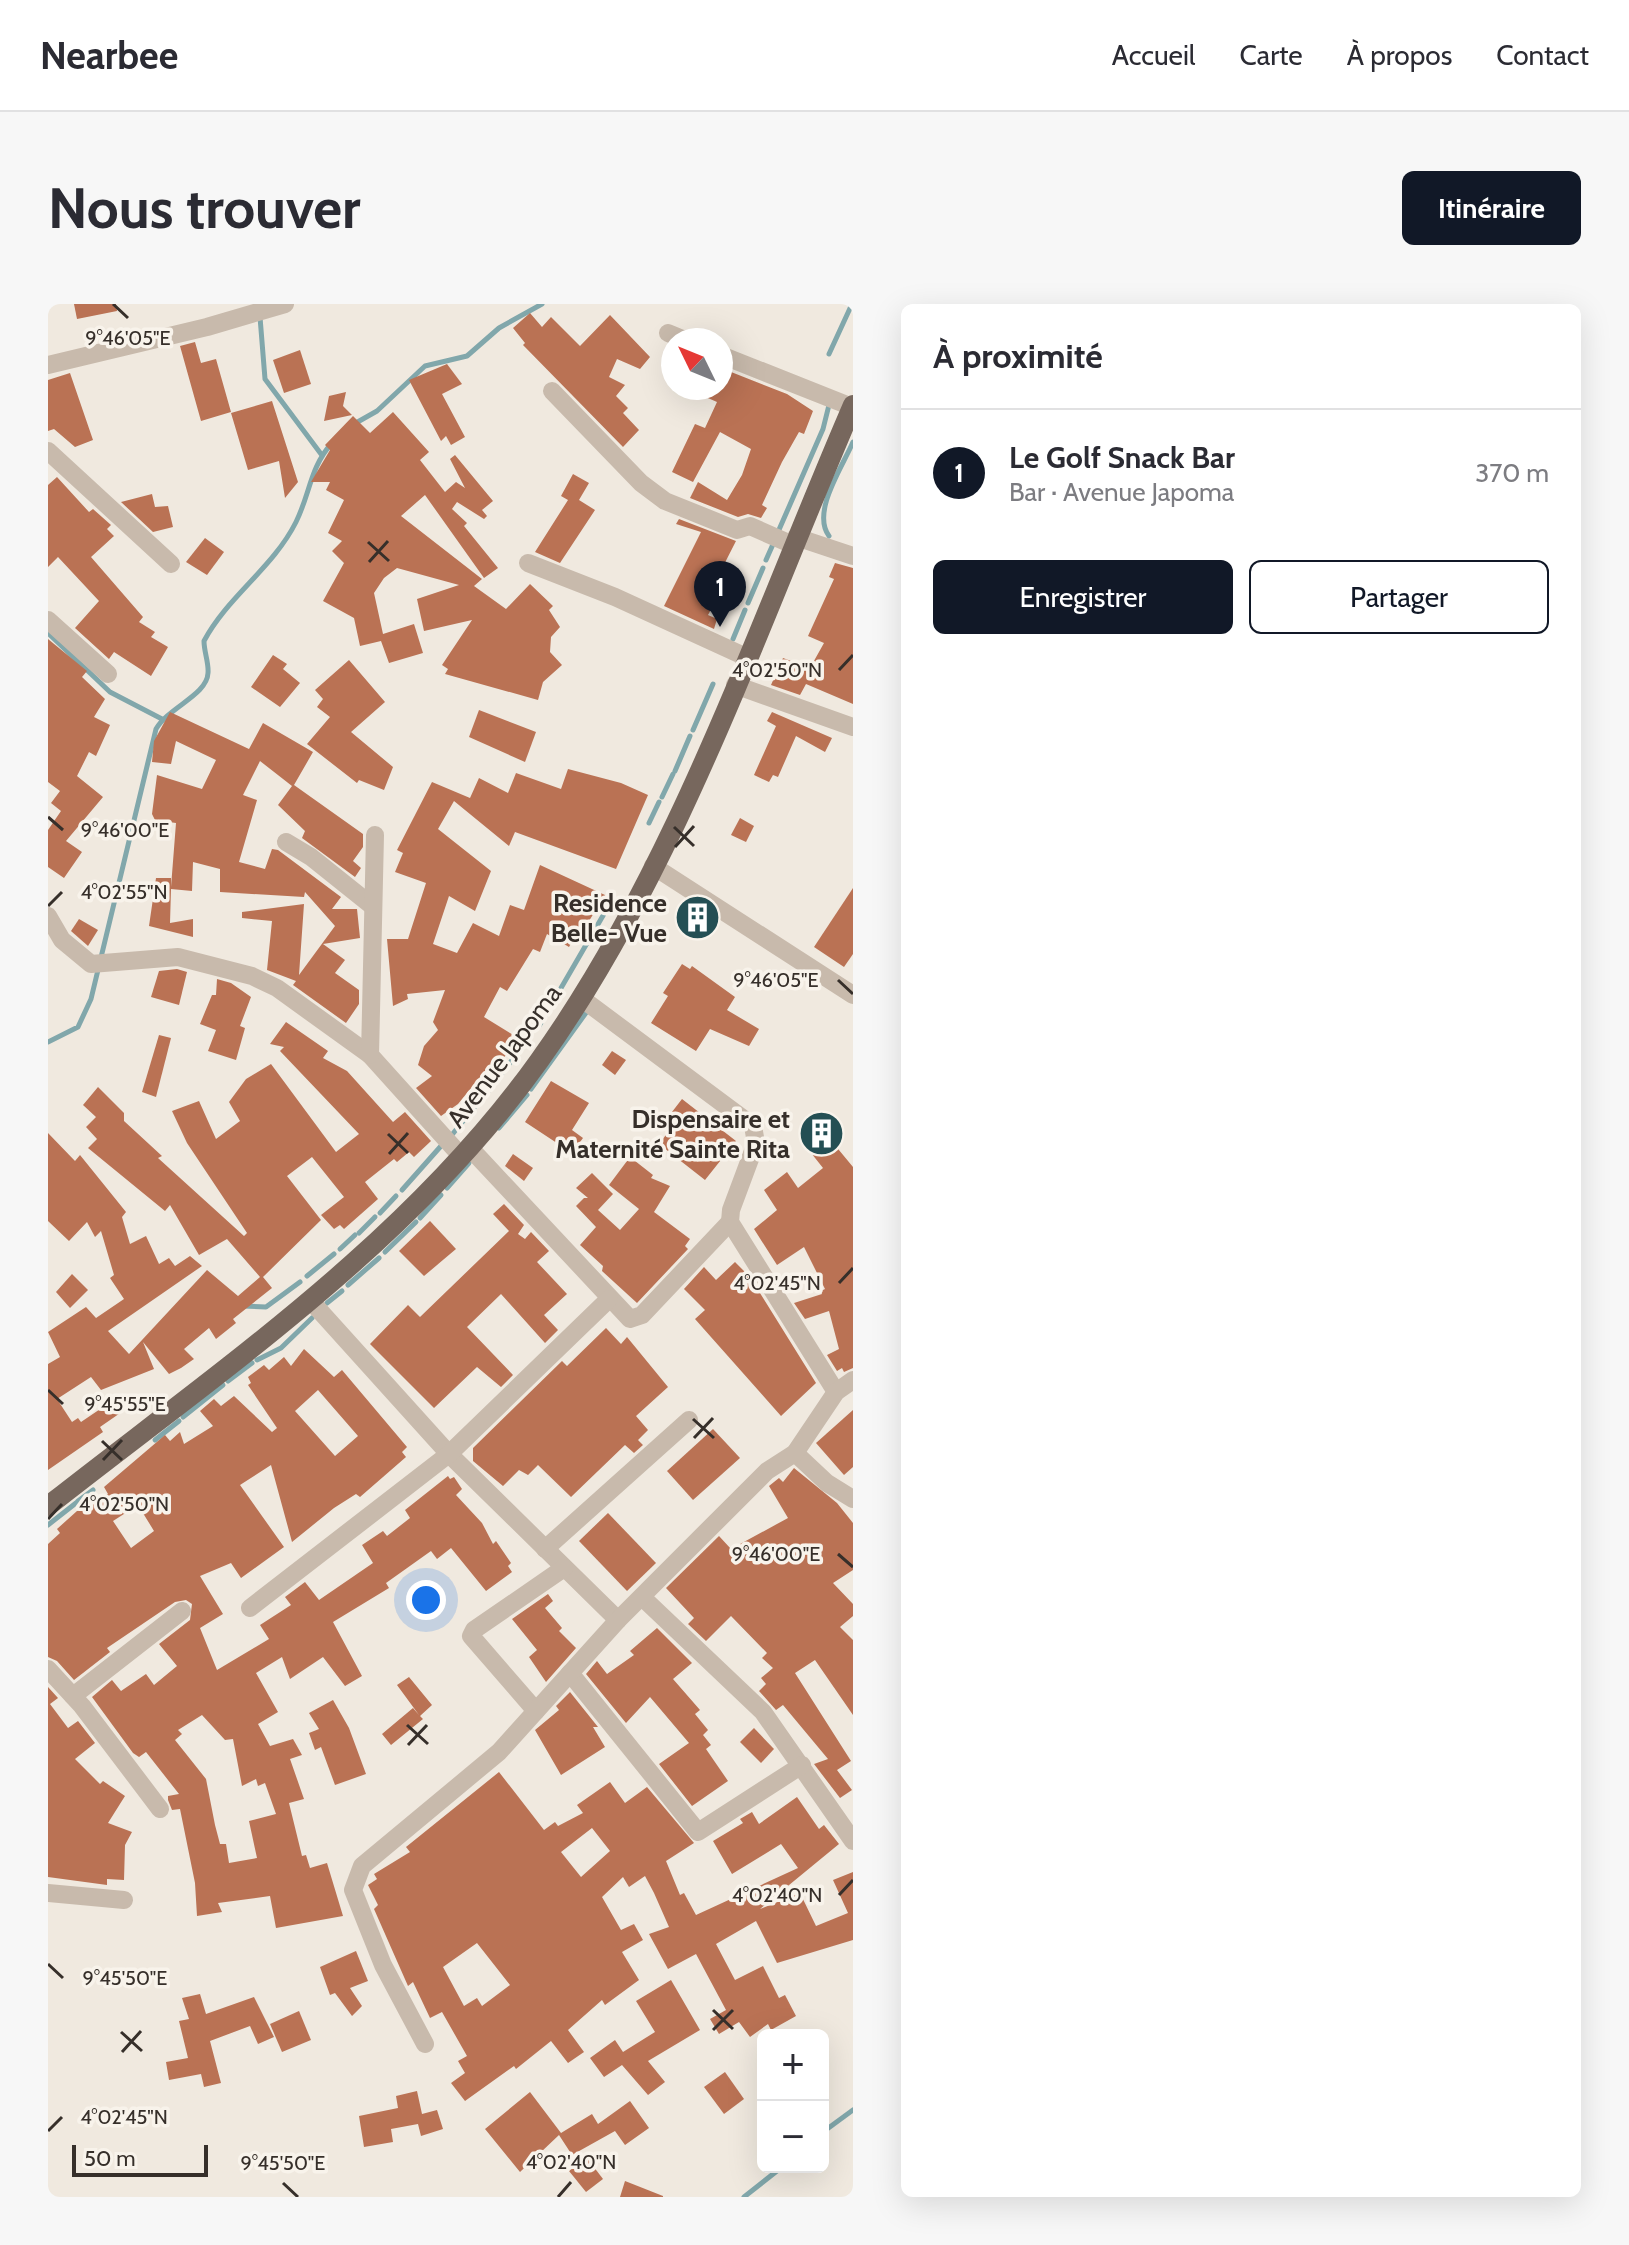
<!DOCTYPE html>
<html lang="fr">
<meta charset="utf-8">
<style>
body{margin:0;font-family:Cabin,sans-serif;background:#f7f7f7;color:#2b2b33}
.controls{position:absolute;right:24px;bottom:24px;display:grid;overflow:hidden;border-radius:12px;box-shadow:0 8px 32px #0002}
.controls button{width:72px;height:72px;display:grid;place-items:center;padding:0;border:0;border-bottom:2px solid #e1e1e2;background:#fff;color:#2b2b33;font:40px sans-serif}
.compass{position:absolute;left:613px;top:24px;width:72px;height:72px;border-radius:50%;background:#fff;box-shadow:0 8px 32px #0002;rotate:313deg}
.scale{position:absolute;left:24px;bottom:20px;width:136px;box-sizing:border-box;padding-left:8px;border:4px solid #362f2a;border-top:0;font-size:22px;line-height:28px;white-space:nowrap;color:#362f2a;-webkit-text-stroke:6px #f8f3eb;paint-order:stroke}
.you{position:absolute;left:378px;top:1296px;width:28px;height:28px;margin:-20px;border:6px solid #fff;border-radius:50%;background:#1a73e8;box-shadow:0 0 0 12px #1a73e833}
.badge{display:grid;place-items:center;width:52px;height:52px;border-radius:50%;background:#111827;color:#fff;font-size:26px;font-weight:700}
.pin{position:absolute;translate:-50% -66px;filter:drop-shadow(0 2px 4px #0008)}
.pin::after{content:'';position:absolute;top:42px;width:28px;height:24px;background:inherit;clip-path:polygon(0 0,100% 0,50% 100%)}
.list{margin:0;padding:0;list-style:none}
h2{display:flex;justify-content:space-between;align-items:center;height:104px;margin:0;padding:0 32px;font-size:34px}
h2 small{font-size:26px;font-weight:400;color:#7c7c81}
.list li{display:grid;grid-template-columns:52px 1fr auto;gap:24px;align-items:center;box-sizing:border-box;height:128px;padding:0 32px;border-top:2px solid #e1e1e2}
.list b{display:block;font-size:30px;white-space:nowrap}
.list p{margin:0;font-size:26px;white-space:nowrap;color:#7c7c81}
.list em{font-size:26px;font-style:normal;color:#7c7c81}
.actions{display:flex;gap:16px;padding:24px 32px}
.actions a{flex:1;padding:18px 0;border:2px solid #111827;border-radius:12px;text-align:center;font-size:28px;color:#111827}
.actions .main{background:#111827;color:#fff}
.map{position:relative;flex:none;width:805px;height:1893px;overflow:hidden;border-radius:12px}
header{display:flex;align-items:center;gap:48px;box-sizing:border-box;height:112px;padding:0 40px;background:#fff;border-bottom:2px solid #e1e1e2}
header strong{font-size:38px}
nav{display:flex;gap:44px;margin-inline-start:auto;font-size:28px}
.intro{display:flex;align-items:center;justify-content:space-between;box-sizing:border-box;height:192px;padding:0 48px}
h1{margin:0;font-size:56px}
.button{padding:20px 36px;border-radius:12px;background:#111827;color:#fff;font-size:28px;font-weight:700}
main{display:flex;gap:48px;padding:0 48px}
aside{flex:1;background:#fff;border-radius:12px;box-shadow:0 8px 32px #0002}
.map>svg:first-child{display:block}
</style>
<header>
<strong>Nearbee</strong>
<nav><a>Accueil</a><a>Carte</a><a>À propos</a><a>Contact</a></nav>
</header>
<div class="intro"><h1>Nous trouver</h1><a class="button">Itinéraire</a></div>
<main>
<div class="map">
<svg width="805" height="1893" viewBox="0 0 805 1893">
<rect width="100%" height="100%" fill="#f0e9df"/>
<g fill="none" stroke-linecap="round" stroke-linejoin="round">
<g stroke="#81a7ab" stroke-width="5">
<path d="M212 13 217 75 273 150"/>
<path d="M781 50 804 0"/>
<path d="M306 120 329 107 377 62 419 52 451 24 494 0"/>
<path d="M730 228 775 125 781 101"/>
<path d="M781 232C763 208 795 162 805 138"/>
<path d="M718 256 726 238"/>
<path d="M700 299 715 264"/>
<path d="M0 329 62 388 114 415"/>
<path d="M685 335 697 306"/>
<path d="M645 426 665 380"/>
<path d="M627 467 642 432"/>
<path d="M614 493 625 470"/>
<path d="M601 519 611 498"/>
<path d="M491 722 560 603"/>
<path d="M0 738 30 723 43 695 108 425C121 403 159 391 160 369 161 359 156 348 156 337 180 292 225 264 248 218 262 190 262 163 284 139"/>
<path d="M483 785 540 706"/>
<path d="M437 791 482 733"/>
<path d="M451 824 479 791"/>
<path d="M403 832 433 795"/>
<path d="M399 884 421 859"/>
<path d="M354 886 393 842"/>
<path d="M332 909 348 892"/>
<path d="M372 914 393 891"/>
<path d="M311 929 327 913"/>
<path d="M292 945 307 931"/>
<path d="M337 948 368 918"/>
<path d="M259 972 286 950"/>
<path d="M300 981 331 954"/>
<path d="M279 999 294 987"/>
<path d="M195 1002 218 1003 252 978"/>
<path d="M209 1056 233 1044 264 1014"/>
<path d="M180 1077 204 1059"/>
<path d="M135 1113 175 1081"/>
<path d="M107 1136 131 1117"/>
<path d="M30 1197 45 1186"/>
<path d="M0 1221 28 1199"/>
<path d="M775 1828 805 1806"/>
<path d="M696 1893 734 1863"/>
</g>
</g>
<g fill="#ba7254" fill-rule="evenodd">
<path d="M26 0H68L69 7 29 15Z"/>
<path d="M482 9 494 23 503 13 532 42 562 11 602 53 592 65 569 55 561 73 577 81 568 92 580 104 575 109 591 126 575 143 475 41 477 39 465 24Z"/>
<path d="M147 38 153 59 168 55 183 108 153 117 132 42Z"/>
<path d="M252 46 263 80 236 89 225 56Z"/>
<path d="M399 60 414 80 394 90 417 133 403 141 398 132 393 137 361 76Z"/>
<path d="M673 64 739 90 765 107 756 130 751 128 734 158 714 201 719 204 713 214 700 210 690 213 642 194 650 178 679 196 694 171 703 145 672 128 645 178 624 168 647 120 657 124 669 98 637 84H673Z"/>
<path d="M22 69 45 136 27 143 6 125 0 127V76Z"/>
<path d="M298 88 295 102 304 111 276 117 281 92Z"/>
<path d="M224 97 250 178 237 194 231 157 200 166 183 109Z"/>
<path d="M345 108 381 148 372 156 397 188 408 178 417 184 402 155 407 151 445 197 434 206 439 212 436 215 409 198 404 205 419 219 416 222 450 264 436 274 377 191 353 212 434 275 426 282 458 305 482 280 505 302 501 306 512 323 503 333 502 348 514 361 495 378 490 396 397 370 400 365 394 361 424 316 376 327 369 295 411 281 349 264 336 274 326 289 335 330 366 320 375 349 341 359 333 337 312 342 306 314 275 297 296 259 284 247 294 237 280 229 296 196 278 186 282 178H263L282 146 277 141 305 112 322 129Z"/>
<path d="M525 170 541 179 531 196 547 206 512 259 487 248 520 196 513 192Z"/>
<path d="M9 173 41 208 45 205 63 221 59 225 66 232 43 253 95 313 91 318 107 328 103 333 120 343 103 372 66 348 61 355 27 324 51 297 10 253 0 263V181Z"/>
<path d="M104 190 107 203 120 202 125 223 105 228 73 198Z"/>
<path d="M631 215 688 237 660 292 668 296 660 311 669 315 666 325 616 302 653 228 628 220Z"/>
<path d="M157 234 176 248 159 271 138 258Z"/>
<path d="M787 259 805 264V400L758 380 752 391 723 381 735 354 762 364 776 339 760 332 786 275 781 273Z"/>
<path d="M0 335 39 367 34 373 57 395 46 413 62 421 48 452 41 448 29 472 55 493 18 537 34 548 16 574 0 563V526L13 507 3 499 12 487 0 478Z"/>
<path d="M225 351 239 360 235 365 252 379 232 403 203 383Z"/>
<path d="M301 356 337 398 303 428 345 463 336 486 311 476 309 479 259 440 282 413 269 403 275 395 267 386Z"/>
<path d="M431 406 488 428 477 458 421 433Z"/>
<path d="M122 408 201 445 215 419 265 448 246 481 315 530V543L305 557 313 564 307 573 254 534 257 527 230 501 244 482 212 457 195 491 209 496 191 558 217 565 224 545 230 546 293 593 284 605H309L312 634 275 640 297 656 287 669 311 686V700L298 719 245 681 248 677 219 666 224 617 194 614V608L256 600 251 671 287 622 257 588 256 593 172 588V565L145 558 144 587 123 585 122 619 145 615V633L101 622 108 574H123V583L128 519 107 516 104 510 109 471 154 485 168 456 128 437 123 460 104 458 106 437Z"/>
<path d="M724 408 784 434 777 448 748 432 730 473 725 471 721 478 706 471 728 422 719 417Z"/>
<path d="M520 465 573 479 600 491 568 565 467 528 461 542 406 497 390 525 443 567 427 607 401 592 385 640 409 649 425 619 451 632 462 601 476 606 492 561 557 591 533 630 530 627 521 643 499 630 492 648 485 645 459 687 452 683 436 713 470 734 443 772 437 767 410 800 393 812 368 784 384 772 370 761 376 742 390 726 385 718 397 686 359 690 360 695 345 702 339 635H360L378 579 347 568 355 549 349 546 384 478 422 494 431 474 460 489 468 469 513 485Z"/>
<path d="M692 514 706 522 698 538 683 531Z"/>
<path d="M805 584V650L796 663 766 643Z"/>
<path d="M31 615 50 626 40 642 23 627Z"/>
<path d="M634 660 642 665 644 662 687 693 679 706 711 725 701 742 662 725 648 747 603 719 620 692 615 689Z"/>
<path d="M129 665 139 668 131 701 103 693 111 667Z"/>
<path d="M169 675 183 679 203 693 192 722 197 724 188 756 160 747 168 726 152 720 164 691H168Z"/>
<path d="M238 718 280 747 275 754 299 767 345 818 357 808 383 837 366 853 361 848 349 858 346 855 317 878 330 895 296 925 292 921 286 925 273 911 296 893 264 853 239 872 273 916 215 973 224 984 185 1015 188 1019 168 1035 161 1024 136 1045 146 1055 133 1064 121 1070 95 1038 106 1065 53 1086 43 1073 9 1095 24 1118 30 1114 33 1118 70 1093 78 1105 52 1123 55 1128 0 1166V1060L12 1053 0 1028 38 1003 48 1014 76 995 62 974 66 971 53 927 47 933 39 918 21 937 0 917V829L27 857 32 851 78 908 74 913 82 940 98 932 111 960 121 954 127 962 142 952 154 962 60 1027 81 1050 159 966 190 992 212 973 179 935 151 951 122 901 117 907 40 844 49 835 38 823 48 813 35 801 50 783 76 809V817L114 852 110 854 196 932 199 929 139 839 124 807 151 797 168 835 192 817 181 798 198 775 223 760 288 848 311 830 232 747 236 743 222 740Z"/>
<path d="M111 731 123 734 108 793 94 788Z"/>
<path d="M564 747 578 756 567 771 554 761Z"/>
<path d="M503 777 541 799 524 826 535 834 524 849 477 818Z"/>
<path d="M634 795 688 837 657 876 611 840 624 823 617 817Z"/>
<path d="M784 812 794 825 781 834 805 863V1064L796 1068 794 1064 789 1067 779 1051 791 1045 781 1007 757 1015 746 999 774 990 773 987 777 985 756 943 729 961 706 925 729 906 716 886 739 868 750 884 775 864 752 835Z"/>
<path d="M465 850 485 864 476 877 457 862Z"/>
<path d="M582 853 605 871 603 874 622 882 606 908 642 935 637 942 640 945 589 999 554 967 555 962 532 941 548 923 528 902 536 894H540L528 884 544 869 565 890 550 906 572 926 591 905 561 881Z"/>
<path d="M456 900 476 921 470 930 477 935 483 928 501 947 489 958 519 990 496 1011 510 1026 497 1039 453 990 419 1023 465 1071 453 1083 429 1063 386 1104 322 1040 360 1001 372 1013 461 927 445 910Z"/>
<path d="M382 917 408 945 376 972 351 947Z"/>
<path d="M687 958 702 973 768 1079 733 1112 647 1015 657 1006 636 985 656 963 668 976Z"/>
<path d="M24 970 40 986 22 1004 8 988Z"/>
<path d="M558 1024 573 1040 579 1033 620 1083 588 1112 600 1126 590 1136 595 1141 586 1149 577 1141 523 1193 490 1161 480 1171 471 1166 455 1182 425 1157V1144L514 1057 519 1062Z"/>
<path d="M256 1045 286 1073 294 1066 359 1143 354 1148 358 1153 312 1193 308 1190 286 1204 244 1238 223 1161 192 1181 236 1243 193 1274 183 1259 152 1272 175 1310 152 1324 169 1366 221 1335 212 1321 243 1301 237 1293 257 1278 271 1296 325 1259 314 1241 335 1227 339 1232 362 1214 357 1206 400 1172 402 1175 406 1173 414 1185 408 1191 434 1219 445 1240 448 1237 463 1259 460 1262 464 1268 438 1287 403 1244 389 1255 383 1247 338 1279 341 1284 285 1318 314 1372 297 1382 275 1353 242 1375 234 1353 208 1369 230 1408 210 1420 222 1442 245 1435 254 1451 242 1455 256 1495 241 1499 254 1552 258 1551 262 1564 279 1559 295 1612 228 1624 222 1592 170 1599 174 1608 149 1612 147 1579 132 1505 124 1506 120 1496V1492L131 1490 98 1448 91 1453 85 1449 44 1393 64 1376 73 1387 98 1370 106 1381 129 1362 111 1340 142 1316 144 1300 138 1296 127 1298 59 1344 62 1348 26 1376 9 1357 0 1353V1240L12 1229 9 1225 29 1207 60 1190 56 1183 117 1131 122 1137 132 1128 136 1140 165 1122 152 1107 166 1095 173 1102 186 1092 224 1128 229 1124 200 1081 203 1079 200 1073 216 1061 221 1066 236 1053 243 1062ZM270 1086 310 1132 287 1152 247 1107ZM90 1201 106 1227 83 1244 65 1217ZM154 1411 177 1436 185 1435 194 1482 208 1475 210 1482 217 1479 228 1510 201 1517 209 1554 181 1559 178 1540H172L167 1521 158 1475 127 1436 134 1430 130 1426Z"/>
<path d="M805 1106V1163L796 1171 768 1139Z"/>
<path d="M665 1125 692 1154 645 1196 619 1167Z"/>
<path d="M746 1164 789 1199 805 1219V1266L785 1279 805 1300V1312L792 1323 805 1336V1411L767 1356 747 1369 803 1457 789 1466 804 1486 792 1494 766 1460 780 1455 735 1401 728 1406 711 1387 718 1380 713 1374 725 1364 714 1354 719 1349 683 1312 658 1337 640 1320 646 1314 618 1284 671 1232 683 1245 740 1214 721 1182 731 1174 735 1178Z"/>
<path d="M560 1209 608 1259 579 1287 531 1237Z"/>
<path d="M500 1290 505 1297 497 1304 514 1324 511 1327 528 1344 498 1378 481 1353 489 1346 464 1315Z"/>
<path d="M609 1324 644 1359 625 1375 652 1406 647 1410 660 1426 655 1431 663 1441 658 1445 680 1477 644 1502 611 1460 641 1439 602 1393 578 1419 538 1370 549 1357 559 1370 586 1351 582 1347Z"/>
<path d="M361 1373 384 1401 372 1412 375 1415 343 1441 334 1430 365 1404 371 1411 349 1381Z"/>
<path d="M0 1383 10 1394 2 1400 20 1424 30 1417 47 1439 27 1455 52 1480 55 1477 77 1492 60 1519 84 1528 77 1541 76 1576 59 1575V1581L0 1573Z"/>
<path d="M522 1388 550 1423H545L557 1443 513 1471 487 1426 511 1406 508 1402Z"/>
<path d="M285 1396 301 1424 318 1470 287 1481 273 1443 267 1446 261 1429 271 1425 261 1409Z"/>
<path d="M706 1424 726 1445 713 1459 692 1438Z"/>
<path d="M451 1468 496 1526 507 1518 510 1522 535 1509 529 1501 562 1478 577 1499 599 1483 646 1539 618 1557 632 1591 636 1589 648 1611 750 1564 733 1540 684 1570 665 1537 695 1519 692 1515 704 1508 711 1520 749 1493 771 1525 776 1521 791 1540 712 1605 752 1589 768 1622 800 1609 785 1576 805 1568V1636L729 1659 708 1617 668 1640 687 1676 715 1662 731 1694 737 1691 748 1712 723 1726 720 1720 702 1733 691 1718 671 1730 662 1715 678 1706 648 1650 620 1665 601 1630 621 1623 606 1589 597 1572 581 1583 575 1573 554 1593 573 1626 586 1620 595 1636 574 1648 591 1676 557 1701 554 1696 520 1726 536 1748 520 1759 503 1737 468 1765 466 1762 417 1797 403 1779 417 1769 410 1757 419 1752 394 1708 382 1714 365 1678 360 1682 326 1605 330 1601 320 1581 329 1575 326 1570 362 1548 358 1543ZM544 1524 562 1547 533 1573 513 1548ZM429 1639 462 1681 434 1702 429 1694 416 1702 395 1663Z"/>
<path d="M308 1647 320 1677 302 1684 314 1702 304 1712 287 1689 282 1691 272 1663Z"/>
<path d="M623 1676 652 1726 600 1757 617 1778 600 1791 574 1761 556 1773 542 1754 567 1736 575 1748 607 1728 588 1697Z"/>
<path d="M152 1690 158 1710 206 1693 226 1733 210 1740 202 1722 162 1737 173 1779 156 1783 153 1770 121 1776 118 1758 140 1754 131 1717 141 1715 134 1694Z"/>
<path d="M251 1707 263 1736 234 1748 222 1720Z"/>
<path d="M677 1768 696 1795 676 1810 656 1783Z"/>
<path d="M369 1787 374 1810 389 1806 395 1825 373 1832 370 1820 343 1825 345 1838 316 1843 311 1812 350 1804 348 1792Z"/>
<path d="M482 1788 513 1829 544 1810 550 1820 582 1797 601 1824 577 1841 567 1827 524 1851 511 1831 472 1868 437 1825Z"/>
<path d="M539 1854 555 1875 538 1888 521 1867Z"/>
<path d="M577 1877 615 1892V1893H572Z"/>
</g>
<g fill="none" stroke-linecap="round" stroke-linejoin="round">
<g stroke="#c8baac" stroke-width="18">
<path d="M620 29 637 36"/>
<path d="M673 51 804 103"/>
<path d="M0 61 159 23 237 0"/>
<path d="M504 87 593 179 617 197 689 226 702 222 745 241"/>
<path d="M0 147 123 260"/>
<path d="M748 233 805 252"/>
<path d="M480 259 567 293 698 353"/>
<path d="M0 316 60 370"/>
<path d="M687 381 805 423"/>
<path d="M238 538 263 553 323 601"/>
<path d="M605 562 805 691"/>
<path d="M0 612 14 636 43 660 130 653 204 672 229 684 322 751 413 852"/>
<path d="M533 694 705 822 708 839 683 906 682 918 788 1088"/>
<path d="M322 751 327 531"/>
<path d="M421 843 582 1015 594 1011 682 918"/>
<path d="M262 996 401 1150 570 1316"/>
<path d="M747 1149 779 1179 805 1195"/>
<path d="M497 1245 641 1116"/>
<path d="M595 1294 715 1408 805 1537"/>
<path d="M202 1304 401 1150 561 995"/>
<path d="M0 1365 34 1402 112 1505"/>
<path d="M522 1369 650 1528 754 1461"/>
<path d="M25 1392 134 1307"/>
<path d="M488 1407 423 1332 426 1326 516 1264"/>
<path d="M0 1589 76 1596"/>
<path d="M377 1740 335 1661 305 1586 314 1562 451 1448 570 1316 719 1167 747 1149 788 1088 805 1076"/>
</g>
<path stroke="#77675d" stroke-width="20" d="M0 1202C173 1066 362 938 491 757 629 565 711 318 805 101"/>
</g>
<path fill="none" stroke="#362f2a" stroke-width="3" d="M65 0 80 14M320 238 341 257M321 258 340 237M791 366 805 351M0 513 15 526M626 523 646 542M627 543 646 522M0 602 14 588M790 676 805 690M340 830 360 849M341 850 360 829M791 979 805 964M0 1086 15 1100M645 1115 666 1134M646 1134 665 1114M54 1137 74 1156M55 1156 74 1136M0 1215 14 1200M790 1250 805 1263M359 1421 380 1440M360 1441 379 1421M791 1591 805 1576M0 1660 15 1674M665 1706 685 1725M665 1726 685 1706M73 1728 94 1747M74 1748 93 1727M0 1827 14 1813M235 1879 250 1893M510 1893 523 1878"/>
<defs>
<symbol id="building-disc" viewBox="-11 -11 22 22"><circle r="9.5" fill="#244f54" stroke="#f8f3eb"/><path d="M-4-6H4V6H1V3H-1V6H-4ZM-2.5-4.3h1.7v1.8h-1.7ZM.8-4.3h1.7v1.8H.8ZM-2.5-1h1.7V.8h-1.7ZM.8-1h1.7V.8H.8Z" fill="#fff"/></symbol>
</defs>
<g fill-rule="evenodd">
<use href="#building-disc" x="624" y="588" width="51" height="51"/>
<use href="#building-disc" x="748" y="804" width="51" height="51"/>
</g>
<g text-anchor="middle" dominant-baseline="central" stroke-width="7" stroke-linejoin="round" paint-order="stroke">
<g font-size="26" font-weight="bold" fill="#362f2a" stroke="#f8f3eb" text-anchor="end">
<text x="619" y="599">Residence<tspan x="619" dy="30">Belle- Vue</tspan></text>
<text x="742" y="815">Dispensaire et<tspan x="742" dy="30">Maternité Sainte Rita</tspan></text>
</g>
<g font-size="26" fill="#362f2a" stroke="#f8f3eb">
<text transform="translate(456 752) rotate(-53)">Avenue Japoma</text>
</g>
</g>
<g font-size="20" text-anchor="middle" fill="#362f2a" stroke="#f8f3eb" stroke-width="7" stroke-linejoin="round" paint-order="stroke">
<text x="80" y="41">9°46'05"E</text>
<text x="729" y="373">4°02'50"N</text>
<text x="77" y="533">9°46'00"E</text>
<text x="76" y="595">4°02'55"N</text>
<text x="728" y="683">9°46'05"E</text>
<text x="729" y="986">4°02'45"N</text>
<text x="77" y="1107">9°45'55"E</text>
<text x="76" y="1207">4°02'50"N</text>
<text x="728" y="1257">9°46'00"E</text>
<text x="729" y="1598">4°02'40"N</text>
<text x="77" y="1681">9°45'50"E</text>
<text x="76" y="1820">4°02'45"N</text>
<text x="523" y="1865">4°02'40"N</text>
<text x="235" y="1866">9°45'50"E</text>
</g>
</svg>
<div class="controls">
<button>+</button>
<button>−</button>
</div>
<svg class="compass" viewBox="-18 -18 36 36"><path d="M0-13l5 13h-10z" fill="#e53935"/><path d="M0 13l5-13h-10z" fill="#7c7c81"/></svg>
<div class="scale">50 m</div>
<div class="you"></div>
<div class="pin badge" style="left:672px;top:323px">1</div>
</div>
<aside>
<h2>À proximité<small></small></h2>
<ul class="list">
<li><span class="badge">1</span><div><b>Le Golf Snack Bar</b><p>Bar · Avenue Japoma</p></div><em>370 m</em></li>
</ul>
<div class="actions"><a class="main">Enregistrer</a><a>Partager</a></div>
</aside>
</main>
